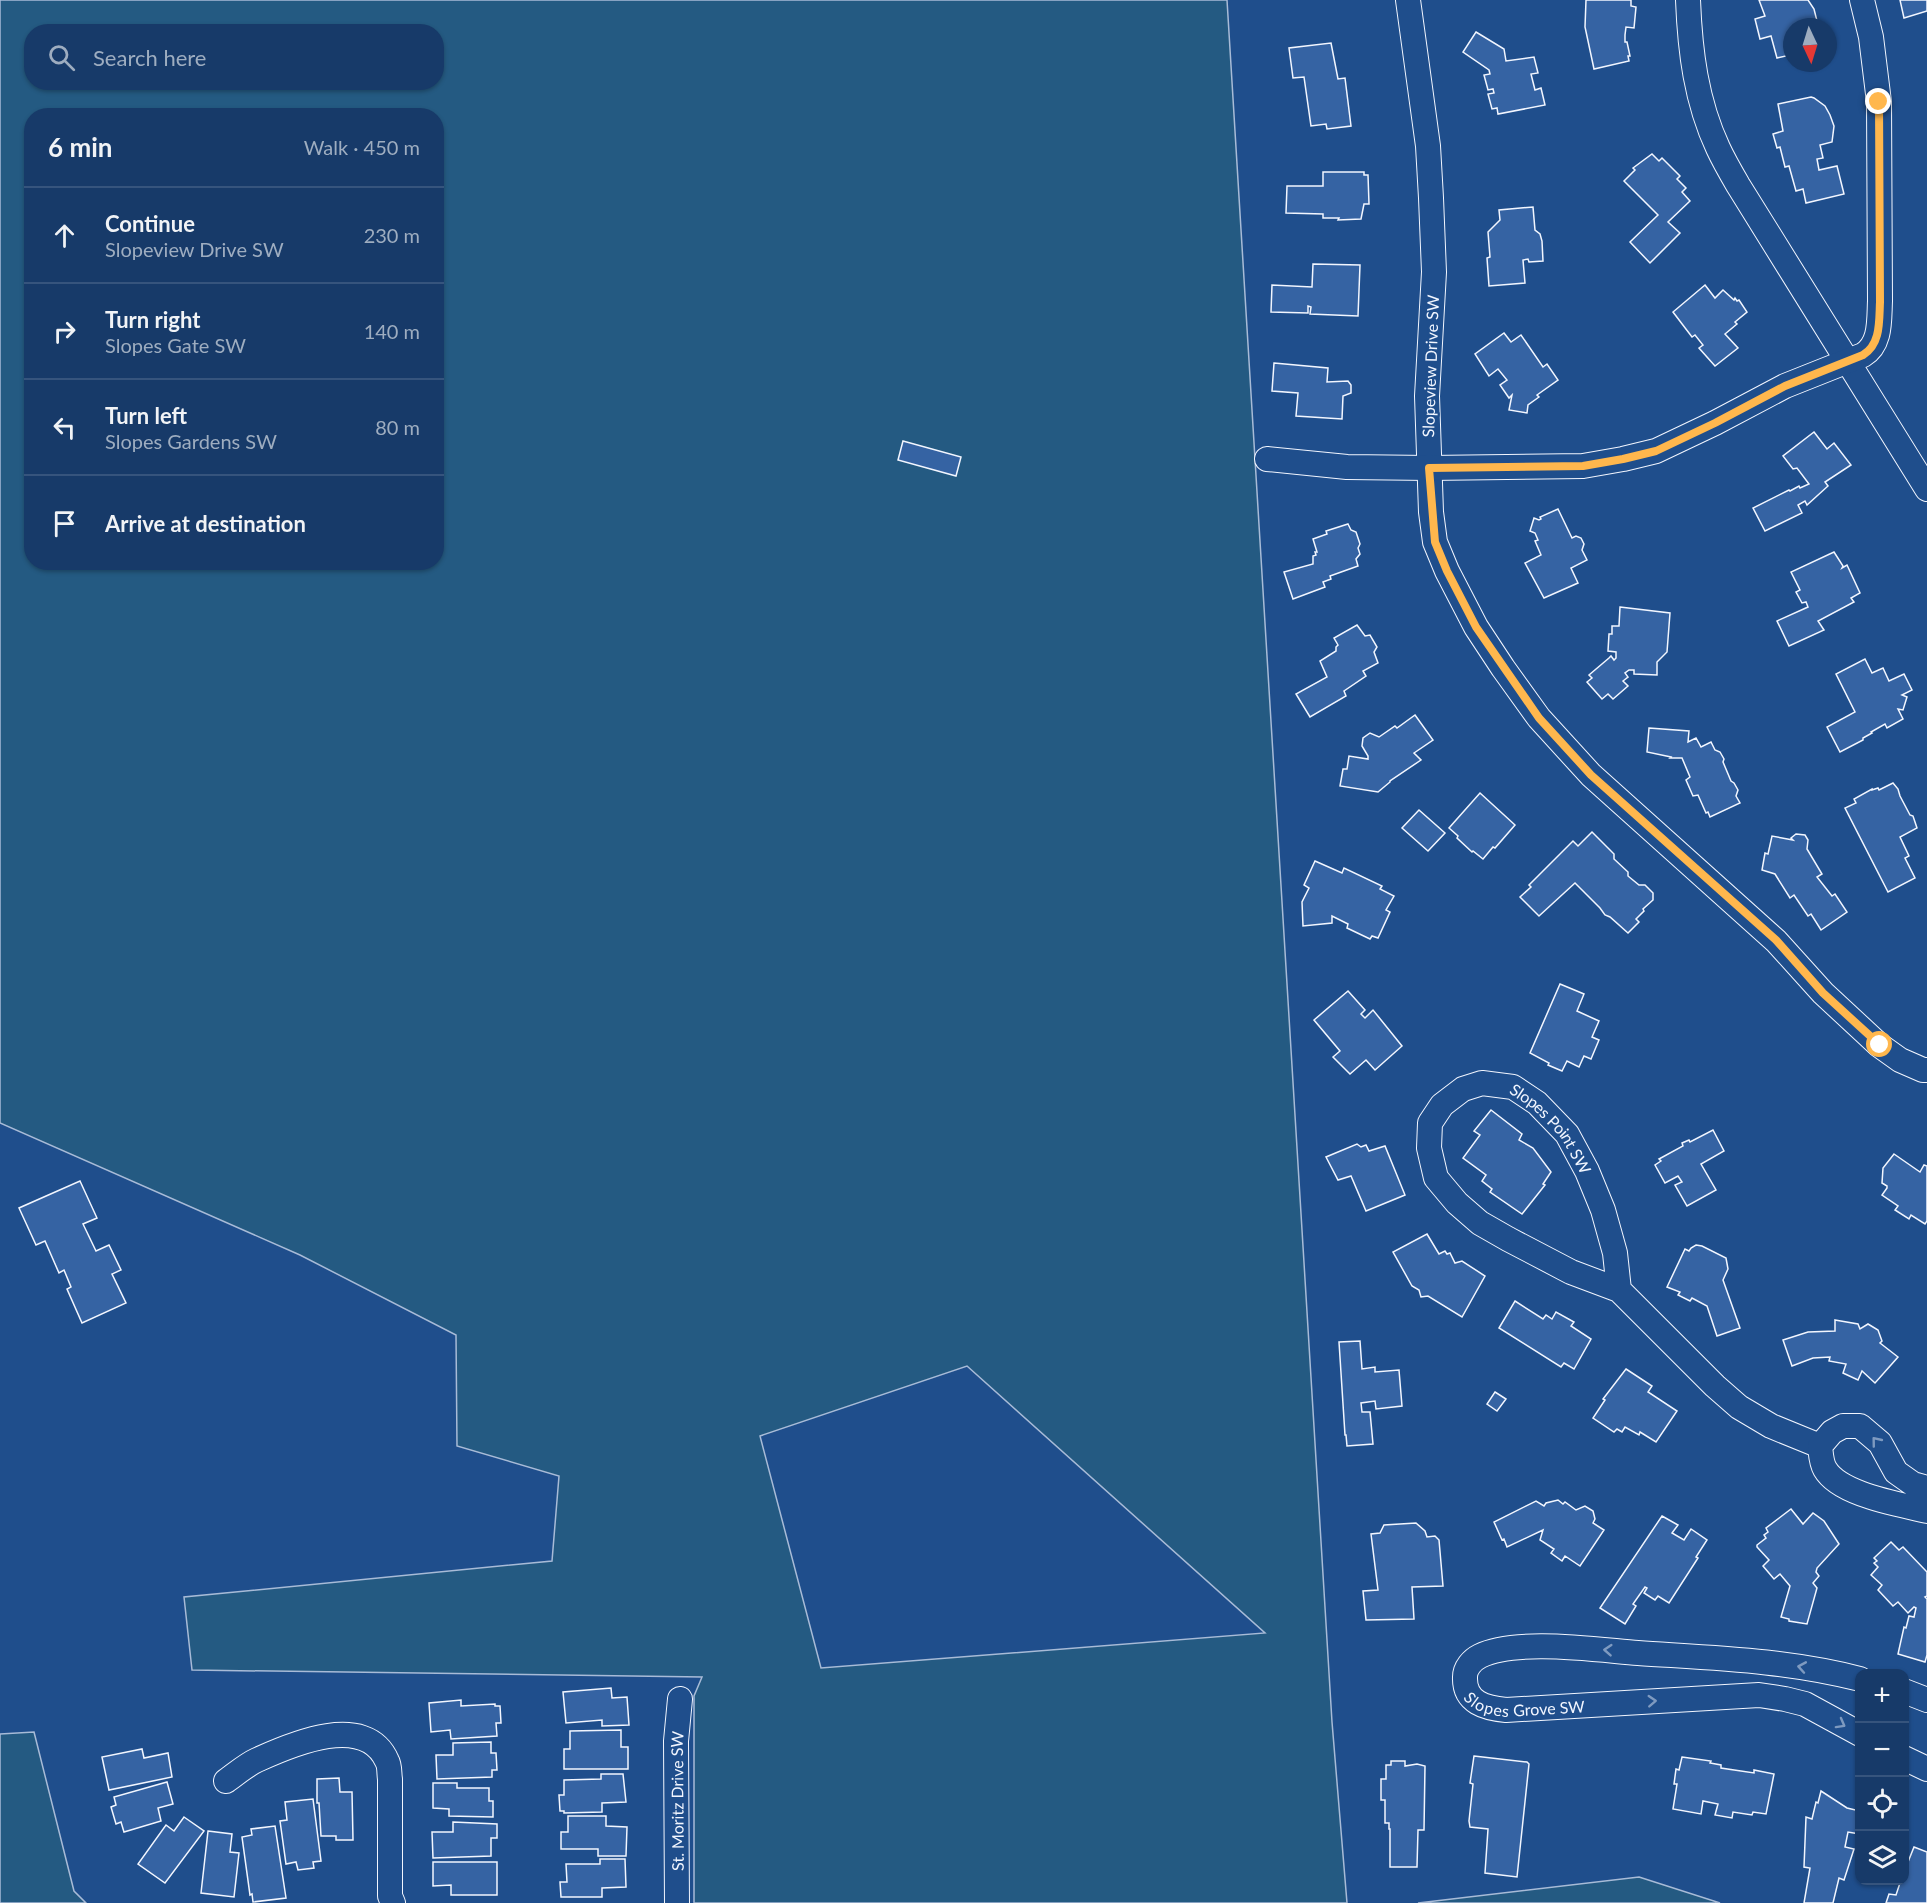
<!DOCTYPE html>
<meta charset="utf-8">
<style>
body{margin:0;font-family:Lato,sans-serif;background:#244571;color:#f1f3f6}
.controls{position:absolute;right:18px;bottom:18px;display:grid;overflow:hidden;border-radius:12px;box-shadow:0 2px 4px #0004}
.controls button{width:54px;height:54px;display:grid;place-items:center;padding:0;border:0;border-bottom:2px solid #36547d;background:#173a69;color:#f1f3f6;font:30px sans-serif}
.compass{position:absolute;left:1783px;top:18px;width:54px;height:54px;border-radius:50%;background:#173a69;box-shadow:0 2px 4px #0004;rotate:176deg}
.stop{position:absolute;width:18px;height:18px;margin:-14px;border:4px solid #ffb74d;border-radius:50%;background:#fff}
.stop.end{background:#ffb74d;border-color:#fff;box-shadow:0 2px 6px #0008}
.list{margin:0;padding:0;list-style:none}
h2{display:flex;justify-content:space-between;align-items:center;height:78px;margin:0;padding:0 24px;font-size:26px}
h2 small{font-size:20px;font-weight:400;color:#9eadc0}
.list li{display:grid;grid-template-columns:39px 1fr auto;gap:18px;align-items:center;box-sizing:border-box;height:96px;padding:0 24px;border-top:2px solid #36547d}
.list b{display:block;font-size:22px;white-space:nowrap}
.list p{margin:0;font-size:20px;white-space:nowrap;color:#9eadc0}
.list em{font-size:20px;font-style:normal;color:#9eadc0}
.icon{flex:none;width:33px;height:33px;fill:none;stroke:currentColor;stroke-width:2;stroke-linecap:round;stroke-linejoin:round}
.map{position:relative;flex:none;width:1927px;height:1903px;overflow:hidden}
.search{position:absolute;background:#173a69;box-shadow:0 2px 4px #0004;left:24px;top:24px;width:420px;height:66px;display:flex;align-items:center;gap:15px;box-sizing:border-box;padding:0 21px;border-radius:24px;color:#9eadc0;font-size:22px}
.panel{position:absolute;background:#173a69;box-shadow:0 2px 4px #0004;left:24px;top:108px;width:420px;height:462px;border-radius:24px}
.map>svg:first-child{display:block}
</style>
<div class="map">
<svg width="1927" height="1903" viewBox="0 0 1927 1903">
<rect width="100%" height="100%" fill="#1f4e8c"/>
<g fill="#245a82" stroke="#a8bbd7" stroke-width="1.5" fill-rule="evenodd">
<path d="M0 0H1227L1332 1722 1347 1903H694V1696L702 1677 192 1670 184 1597 552 1561 559 1476 457 1446 456 1335 300 1255 0 1123ZM32 32H436V82H32ZM32 116H436V562H32ZM967 1366 1265 1633 821 1668 760 1436Z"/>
<path d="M34 1732 74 1891 86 1903H0V1734Z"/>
<path d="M1639 1877 1720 1903H1418Z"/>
</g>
<g fill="#3563a3" stroke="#f2f6ff" stroke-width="1.5">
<path d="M1586 0H1631V6L1636 7 1634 28 1626 27 1625 35V42H1627L1630 56H1628L1629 61 1594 69 1585 27Z"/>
<path d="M1759 0H1808L1814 9 1817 21 1815 27H1792V57L1790 55 1777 58 1771 36 1760 39 1755 19 1765 16Z"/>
<path d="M1900 0H1927V11L1904 18Z"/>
<path d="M1476 32 1504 49 1506 61 1534 57 1538 73 1531 74 1535 90 1541 88 1545 105 1498 114 1497 108 1492 109 1488 94 1494 93 1493 89 1488 90 1484 75 1490 74 1489 70 1463 52Z"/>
<path d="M1331 43 1338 79 1345 78 1351 126 1327 129 1326 124 1311 126 1304 77 1293 78 1289 48Z"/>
<path d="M1811 97 1814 98 1825 106 1830 115 1834 126 1832 142 1820 145 1823 158 1817 159 1819 170 1837 166 1844 194 1806 203 1803 189 1796 191 1789 166 1785 167 1780 147 1777 148 1773 134 1783 131 1778 104Z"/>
<path d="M1652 154 1659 161 1662 158 1680 176 1677 179 1686 188 1682 192 1690 201 1668 222 1680 233 1650 263 1630 242 1658 215 1624 181 1635 170 1633 168Z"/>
<path d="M1323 172H1364V175H1368L1369 204H1364L1361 219 1338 220 1339 218H1323V214L1286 213 1287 186H1323Z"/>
<path d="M1533 207 1535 230 1540 234 1542 241 1543 261 1529 262 1528 259 1523 260 1525 283 1489 286 1487 258 1490 257 1488 232 1500 220 1499 210Z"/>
<path d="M1313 264 1360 265 1358 316 1310 314 1311 307 1308 306V313L1271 312 1272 285 1312 287Z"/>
<path d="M1705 285 1715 298 1723 290 1734 300 1735 298 1737 301 1739 300 1747 312 1735 322 1737 324 1725 334 1738 348 1715 366 1699 348 1703 345 1695 335 1692 337 1673 312Z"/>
<path d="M1504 333 1511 342 1521 335 1543 367 1547 364 1558 380 1537 395 1539 397 1528 405 1527 413 1509 410 1512 395 1509 398 1500 385 1507 380 1498 369 1489 376 1475 354Z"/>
<path d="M1274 363 1328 368 1327 382 1348 381 1351 385V393L1343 396 1342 419 1296 416 1298 393 1272 391Z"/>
<path d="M1814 432 1827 449 1834 443 1851 465 1825 482 1828 486 1807 505 1805 501 1798 505 1802 513 1765 531 1753 508 1789 490 1790 491 1799 486 1800 488 1809 484 1797 468 1793 469 1783 456Z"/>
<path d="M903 441 961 457 956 476 898 460Z"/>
<path d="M1558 509 1572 538 1576 536 1581 538 1584 544 1582 550 1587 560 1571 568 1578 583 1544 598 1525 563 1541 555 1535 541 1538 540 1535 533 1530 531 1534 518 1539 520 1541 519 1540 517Z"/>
<path d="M1348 524 1351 530 1356 532 1360 544 1358 548 1360 554 1356 559 1358 566 1330 576 1331 579 1323 582 1325 587 1293 599 1284 572 1313 564V556L1316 555 1315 552H1317L1313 539 1327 534 1326 531Z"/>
<path d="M1834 552 1843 566 1842 568 1847 565 1860 593 1851 598 1854 602 1818 621 1824 630 1789 646 1777 621 1808 607 1806 602 1802 603 1796 592 1800 590 1791 572Z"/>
<path d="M1620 607 1670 613 1667 652 1657 662V675L1634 674V670H1629L1625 673 1628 677 1623 681 1628 686 1613 699 1608 694 1602 699 1587 682 1592 678 1589 675 1609 658 1611 656 1614 660 1616 658V652L1608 651 1609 634H1612V626H1619Z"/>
<path d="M1357 625 1365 636 1370 635 1377 647 1374 652 1378 663 1363 671 1366 676 1344 691 1346 696 1310 717 1296 694 1327 677 1320 661 1336 651V647L1338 645 1334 638Z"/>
<path d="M1865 659 1872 673 1883 668 1889 681 1904 674 1912 690 1902 695 1907 697 1903 710 1898 709 1903 719 1887 728 1885 724 1871 732 1872 733 1863 738V740L1840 752 1827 727 1855 712 1836 674Z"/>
<path d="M1415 715 1433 740 1414 753 1421 760 1390 781V782L1378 792 1340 786 1343 769H1347L1349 756 1368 759V756L1362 746 1363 738 1370 733 1379 737 1395 726 1397 728Z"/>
<path d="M1649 728 1689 731 1688 742 1696 738 1701 747 1711 742 1715 750 1720 752 1724 759 1723 762 1731 781 1734 783 1738 790 1736 796 1740 803 1710 817 1708 812 1706 813 1698 795 1693 796 1686 780 1690 777 1682 758H1670L1671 757 1647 752Z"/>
<path d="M1893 783 1898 789 1900 796 1910 815 1913 816 1917 828 1900 837 1909 856 1905 858 1915 878 1888 892 1845 808 1856 803 1854 799 1872 789V790L1878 788 1879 790Z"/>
<path d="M1480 793 1515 825 1495 848 1493 847 1483 859 1473 851 1472 852 1457 838 1458 836 1449 828Z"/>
<path d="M1419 810 1445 833 1428 851 1402 828Z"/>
<path d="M1592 832 1614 854V859L1628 872V876L1639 885H1645L1653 893V900L1643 909 1644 911 1636 919 1639 922 1628 933 1610 917 1605 915 1600 908 1575 883 1539 916 1520 897 1531 887 1529 885 1573 841 1578 846Z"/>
<path d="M1796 834 1805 835 1808 840 1807 849 1822 874 1817 877 1832 896 1835 894 1847 912 1821 930 1811 914 1808 916 1794 895 1790 898 1775 874 1762 870 1765 853 1768 854 1772 836 1793 840 1791 838Z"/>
<path d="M1315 861 1342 873 1344 868 1382 886 1380 889 1394 896 1386 910 1390 912 1378 938 1372 936 1370 939 1347 928 1348 924 1332 916V923L1303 926 1302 902 1309 888 1304 885Z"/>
<path d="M1560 984 1584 994 1577 1011 1599 1021 1592 1037 1599 1040 1591 1059 1584 1056 1579 1067 1567 1061 1562 1071 1548 1065 1549 1063 1530 1053Z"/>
<path d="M1348 991 1365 1010 1361 1014 1365 1018 1373 1010 1402 1046 1375 1070 1366 1060 1350 1074 1333 1057 1340 1051 1314 1020Z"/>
<path d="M1491 1110 1522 1134 1519 1140 1533 1148 1551 1172 1543 1184 1545 1185 1522 1214 1490 1192 1492 1189 1482 1181 1486 1175 1463 1158 1480 1135 1474 1131Z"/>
<path d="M1713 1130 1724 1151 1701 1164 1716 1190 1687 1206 1675 1185 1682 1182 1678 1176 1665 1183 1655 1165 1661 1161 1659 1159 1683 1146 1682 1143 1689 1140 1690 1142Z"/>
<path d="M1357 1144 1361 1147 1366 1145 1369 1151 1385 1146 1405 1195 1366 1211 1351 1176 1338 1180 1326 1157Z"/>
<path d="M1894 1154 1920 1172 1924 1165 1927 1166V1221L1925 1224 1911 1215 1909 1219 1895 1210 1898 1206 1882 1195 1887 1188V1186L1882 1183 1883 1168Z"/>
<path d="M80 1181 97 1218 83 1224 96 1251 109 1245 121 1270 112 1274 126 1303 82 1323 67 1289 71 1287 64 1270 59 1273 45 1241 36 1245 19 1208Z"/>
<path d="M1427 1234 1439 1254 1445 1251 1447 1254 1450 1253 1455 1263 1462 1261 1485 1276 1462 1317 1428 1296 1421 1297 1419 1290 1412 1286 1393 1252Z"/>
<path d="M1696 1245 1702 1246 1726 1258 1728 1269 1723 1280 1740 1328 1717 1336 1707 1306 1692 1298 1690 1301 1678 1295 1680 1292 1667 1287 1685 1249 1689 1251 1691 1248Z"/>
<path d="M1515 1301 1543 1319 1546 1315 1552 1319 1556 1312 1574 1322 1571 1326 1591 1339 1574 1369 1564 1363 1561 1367 1499 1328Z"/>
<path d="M1835 1320 1858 1324 1860 1329 1868 1324 1878 1330 1882 1341 1880 1343 1898 1357 1875 1383 1862 1371 1858 1380 1843 1373 1846 1364 1829 1361 1830 1357 1813 1358 1792 1366 1783 1340 1808 1332 1835 1331Z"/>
<path d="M1360 1341 1362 1369 1375 1367V1372L1399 1370 1402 1406 1376 1409 1375 1401 1361 1403 1362 1412H1370L1373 1444 1347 1446 1346 1435H1345L1339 1342Z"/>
<path d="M1626 1369 1652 1386 1648 1392 1677 1411 1656 1442 1640 1432 1639 1435 1625 1427 1622 1432 1617 1429 1614 1432 1593 1418 1605 1400 1603 1399Z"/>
<path d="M1495 1392 1506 1399 1497 1411 1487 1404Z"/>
<path d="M1558 1500 1563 1504 1565 1502 1576 1510 1585 1506 1593 1511 1595 1519 1593 1523 1604 1530 1580 1566 1565 1556 1562 1561 1551 1553 1554 1549 1540 1540 1543 1530 1507 1547 1504 1539 1502 1540 1494 1522 1536 1501 1544 1506 1546 1503Z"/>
<path d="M1791 1509 1803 1524 1813 1513 1824 1521 1839 1544 1817 1568 1816 1572 1819 1576 1813 1583 1817 1588 1807 1624 1789 1621V1619L1781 1617 1790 1586 1780 1574 1774 1579 1763 1566 1769 1560 1757 1547V1545L1766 1538 1764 1535 1768 1532 1766 1528Z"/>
<path d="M1662 1516 1678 1525 1672 1533 1684 1540 1691 1529 1707 1540 1696 1557 1698 1558 1669 1603 1658 1596 1655 1600 1644 1593 1647 1588 1645 1587 1633 1604 1636 1606 1625 1624 1600 1608Z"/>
<path d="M1416 1523 1425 1531 1427 1537 1435 1536 1439 1540 1443 1586 1412 1587 1414 1619 1366 1620 1363 1591 1378 1590 1371 1534 1380 1533 1384 1525Z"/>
<path d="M1891 1542 1899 1550 1903 1547 1927 1572V1596L1925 1597 1927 1599V1655L1925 1662 1898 1654 1904 1627 1906 1628 1909 1616 1914 1617 1916 1608 1914 1607 1908 1613 1898 1602 1893 1606 1878 1590 1882 1585 1871 1575 1878 1567 1874 1563 1877 1561 1874 1558Z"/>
<path d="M611 1688 612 1698 627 1697 629 1725 602 1726V1720L566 1723 563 1692Z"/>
<path d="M461 1700V1706L495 1704V1706H500L501 1723H496L497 1736 451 1739 450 1730 431 1732 429 1703Z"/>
<path d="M621 1730V1747H628V1769H564V1749H570V1731Z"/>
<path d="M491 1742V1753H496L497 1770H492V1777L437 1779 436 1755H453V1743Z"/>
<path d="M142 1749 144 1758 168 1753 172 1777 109 1790 102 1757Z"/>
<path d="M1474 1756 1527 1762 1529 1764 1517 1877 1485 1873 1488 1829 1470 1827 1469 1821 1473 1784 1470 1783Z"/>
<path d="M1682 1757 1711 1761 1710 1763 1721 1765V1768L1754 1773V1770L1774 1774 1766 1814 1753 1812 1752 1815 1733 1812 1732 1818 1715 1815 1718 1804 1703 1801 1701 1814 1673 1809 1677 1784H1674L1676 1769 1679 1770Z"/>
<path d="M1391 1761H1405V1766L1417 1764 1425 1766 1424 1830H1418L1417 1867H1390V1829H1389V1823H1385V1800H1381V1779H1386V1765H1391Z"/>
<path d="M601 1774H623L626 1802 602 1803V1812L564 1813V1811H560L559 1795H564V1780L601 1779Z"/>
<path d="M339 1778 340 1792H352L353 1840H336V1836H321L319 1803H317V1779Z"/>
<path d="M167 1782 173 1804 158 1808 161 1821 124 1832 121 1822 116 1824 111 1807 116 1805 114 1797Z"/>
<path d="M433 1783H457V1788H489V1801H493V1817L449 1816V1809L433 1808Z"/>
<path d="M1821 1791 1847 1808 1860 1811V1834L1848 1832 1845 1847 1854 1849 1844 1880 1839 1878 1833 1903H1804L1810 1868 1804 1867 1806 1817 1812 1819 1816 1802 1818 1803Z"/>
<path d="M313 1799 321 1861 313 1862 314 1868 298 1870 296 1862 286 1864 280 1821 287 1820 285 1802Z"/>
<path d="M568 1816H606V1826L627 1827 626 1856H598V1849H561V1832H568Z"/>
<path d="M184 1817 204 1831 165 1883 138 1864 166 1825 174 1831Z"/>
<path d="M453 1822 497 1824V1838H491V1856L433 1858 432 1832H453Z"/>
<path d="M275 1826 286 1898 253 1902 252 1894 250 1895 242 1837 252 1835 251 1829Z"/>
<path d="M208 1831 232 1834 230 1852 239 1853 234 1897 201 1893Z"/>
<path d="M1914 1847 1927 1852V1903H1886L1889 1894 1896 1895 1901 1880H1904V1872Z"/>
<path d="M600 1859H625L626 1887 602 1888V1897H561L560 1882H567L566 1864H600Z"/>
<path d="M433 1862H497V1895H451V1885L433 1886Z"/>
</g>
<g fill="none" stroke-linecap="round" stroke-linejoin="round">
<defs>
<g id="minor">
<path d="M1408 0 1428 146 1431 198 1434 272 1427 396 1431 512 1435 542 1447 571 1476 627 1503 668 1539 718 1591 775 1776 941 1823 993 1879 1045 1900 1060 1923 1070H1927"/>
<path d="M1688 0C1690 51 1696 101 1718 148 1724 161 1731 173 1738 185L1927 489"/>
<path d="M1267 459 1347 467 1429 468 1583 466 1623 459 1656 451 1715 423 1785 386 1863 355C1881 344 1879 321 1880 301L1879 102 1871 37 1862 0"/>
<path id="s1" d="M1619 1290 1571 1272 1508 1239 1480 1223 1457 1203 1436 1178 1429 1148 1430 1123 1442 1105 1463 1089 1482 1083 1513 1087 1537 1103 1567 1134 1587 1171 1603 1210 1615 1253 1619 1290 1715 1386 1739 1407 1771 1426 1820 1446"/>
<path d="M1927 1488 1913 1484 1896 1472 1880 1443 1860 1426H1843L1832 1432 1820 1446C1821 1454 1821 1462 1825 1469 1840 1495 1900 1504 1927 1511"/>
<path id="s2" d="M1860 1679C1787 1660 1712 1658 1638 1653 1598 1650 1515 1638 1480 1656 1472 1660 1465 1668 1465 1677 1464 1703 1486 1708 1506 1710L1759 1695 1785 1699 1805 1704 1860 1734"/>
<path d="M1904 1691 1927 1700"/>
<path d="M1904 1758 1927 1769"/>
<path d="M226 1781C236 1774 246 1765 257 1760 292 1744 366 1712 387 1761 390 1766 389 1774 390 1779V1896L393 1903"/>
<path id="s3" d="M677 1903 676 1741 680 1699"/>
</g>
</defs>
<use href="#minor" stroke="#f2f6ff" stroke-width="26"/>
<use href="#minor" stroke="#1f4e8c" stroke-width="24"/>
</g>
<defs><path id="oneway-chevron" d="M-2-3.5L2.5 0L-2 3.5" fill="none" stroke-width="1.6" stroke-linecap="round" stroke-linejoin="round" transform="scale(1.5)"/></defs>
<g stroke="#7e9ac0">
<use href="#oneway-chevron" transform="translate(1876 1441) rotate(-129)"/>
<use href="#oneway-chevron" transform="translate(1608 1650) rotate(-176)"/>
<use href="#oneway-chevron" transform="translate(1802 1667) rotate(-170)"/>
<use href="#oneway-chevron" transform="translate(1652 1701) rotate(-3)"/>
<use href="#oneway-chevron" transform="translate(1841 1724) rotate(29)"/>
</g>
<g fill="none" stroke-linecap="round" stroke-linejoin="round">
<path stroke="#ffb74d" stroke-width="8" d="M1879 102 1880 302C1879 321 1881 344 1863 355L1785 386 1715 423 1656 451 1623 459 1583 466 1429 468 1435 542 1447 571 1476 627 1539 718 1591 775 1776 940 1823 993 1880 1045"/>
</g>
<g text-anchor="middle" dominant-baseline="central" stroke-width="4.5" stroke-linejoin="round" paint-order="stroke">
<g font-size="16" fill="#f2f6ff" stroke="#1f4e8c">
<text transform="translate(1430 366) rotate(-88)">Slopeview Drive SW</text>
<text stroke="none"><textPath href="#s1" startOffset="430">Slopes Point SW</textPath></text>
<text stroke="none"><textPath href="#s2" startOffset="488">Slopes Grove SW</textPath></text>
<text stroke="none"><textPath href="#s3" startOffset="102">St. Moritz Drive SW</textPath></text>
</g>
</g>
</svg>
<div class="controls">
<button>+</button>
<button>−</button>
<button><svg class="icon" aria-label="locate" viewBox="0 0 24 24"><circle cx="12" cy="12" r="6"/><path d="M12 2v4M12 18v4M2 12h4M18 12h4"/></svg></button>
<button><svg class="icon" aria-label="layers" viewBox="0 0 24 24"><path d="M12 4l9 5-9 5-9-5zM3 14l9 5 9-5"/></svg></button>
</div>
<svg class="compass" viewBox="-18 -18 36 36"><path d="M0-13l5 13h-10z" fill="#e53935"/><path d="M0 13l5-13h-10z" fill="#9eadc0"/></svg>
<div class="stop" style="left:1880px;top:1045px"></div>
<div class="stop end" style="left:1879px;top:102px"></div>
<div class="search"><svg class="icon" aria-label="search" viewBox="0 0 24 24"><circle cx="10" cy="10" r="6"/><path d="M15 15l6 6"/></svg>Search here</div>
<section class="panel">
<h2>6 min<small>Walk · 450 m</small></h2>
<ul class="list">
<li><svg class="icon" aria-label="ahead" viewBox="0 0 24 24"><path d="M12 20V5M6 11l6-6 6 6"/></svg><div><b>Continue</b><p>Slopeview Drive SW</p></div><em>230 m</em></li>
<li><svg class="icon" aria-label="right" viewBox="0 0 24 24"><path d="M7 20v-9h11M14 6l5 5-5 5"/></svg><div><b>Turn right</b><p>Slopes Gate SW</p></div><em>140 m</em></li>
<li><svg class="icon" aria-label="left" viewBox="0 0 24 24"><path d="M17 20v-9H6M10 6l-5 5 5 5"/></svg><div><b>Turn left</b><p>Slopes Gardens SW</p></div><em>80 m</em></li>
<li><svg class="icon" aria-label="arrive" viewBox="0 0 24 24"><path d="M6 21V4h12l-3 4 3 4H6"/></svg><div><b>Arrive at destination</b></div></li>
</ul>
</section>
</div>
